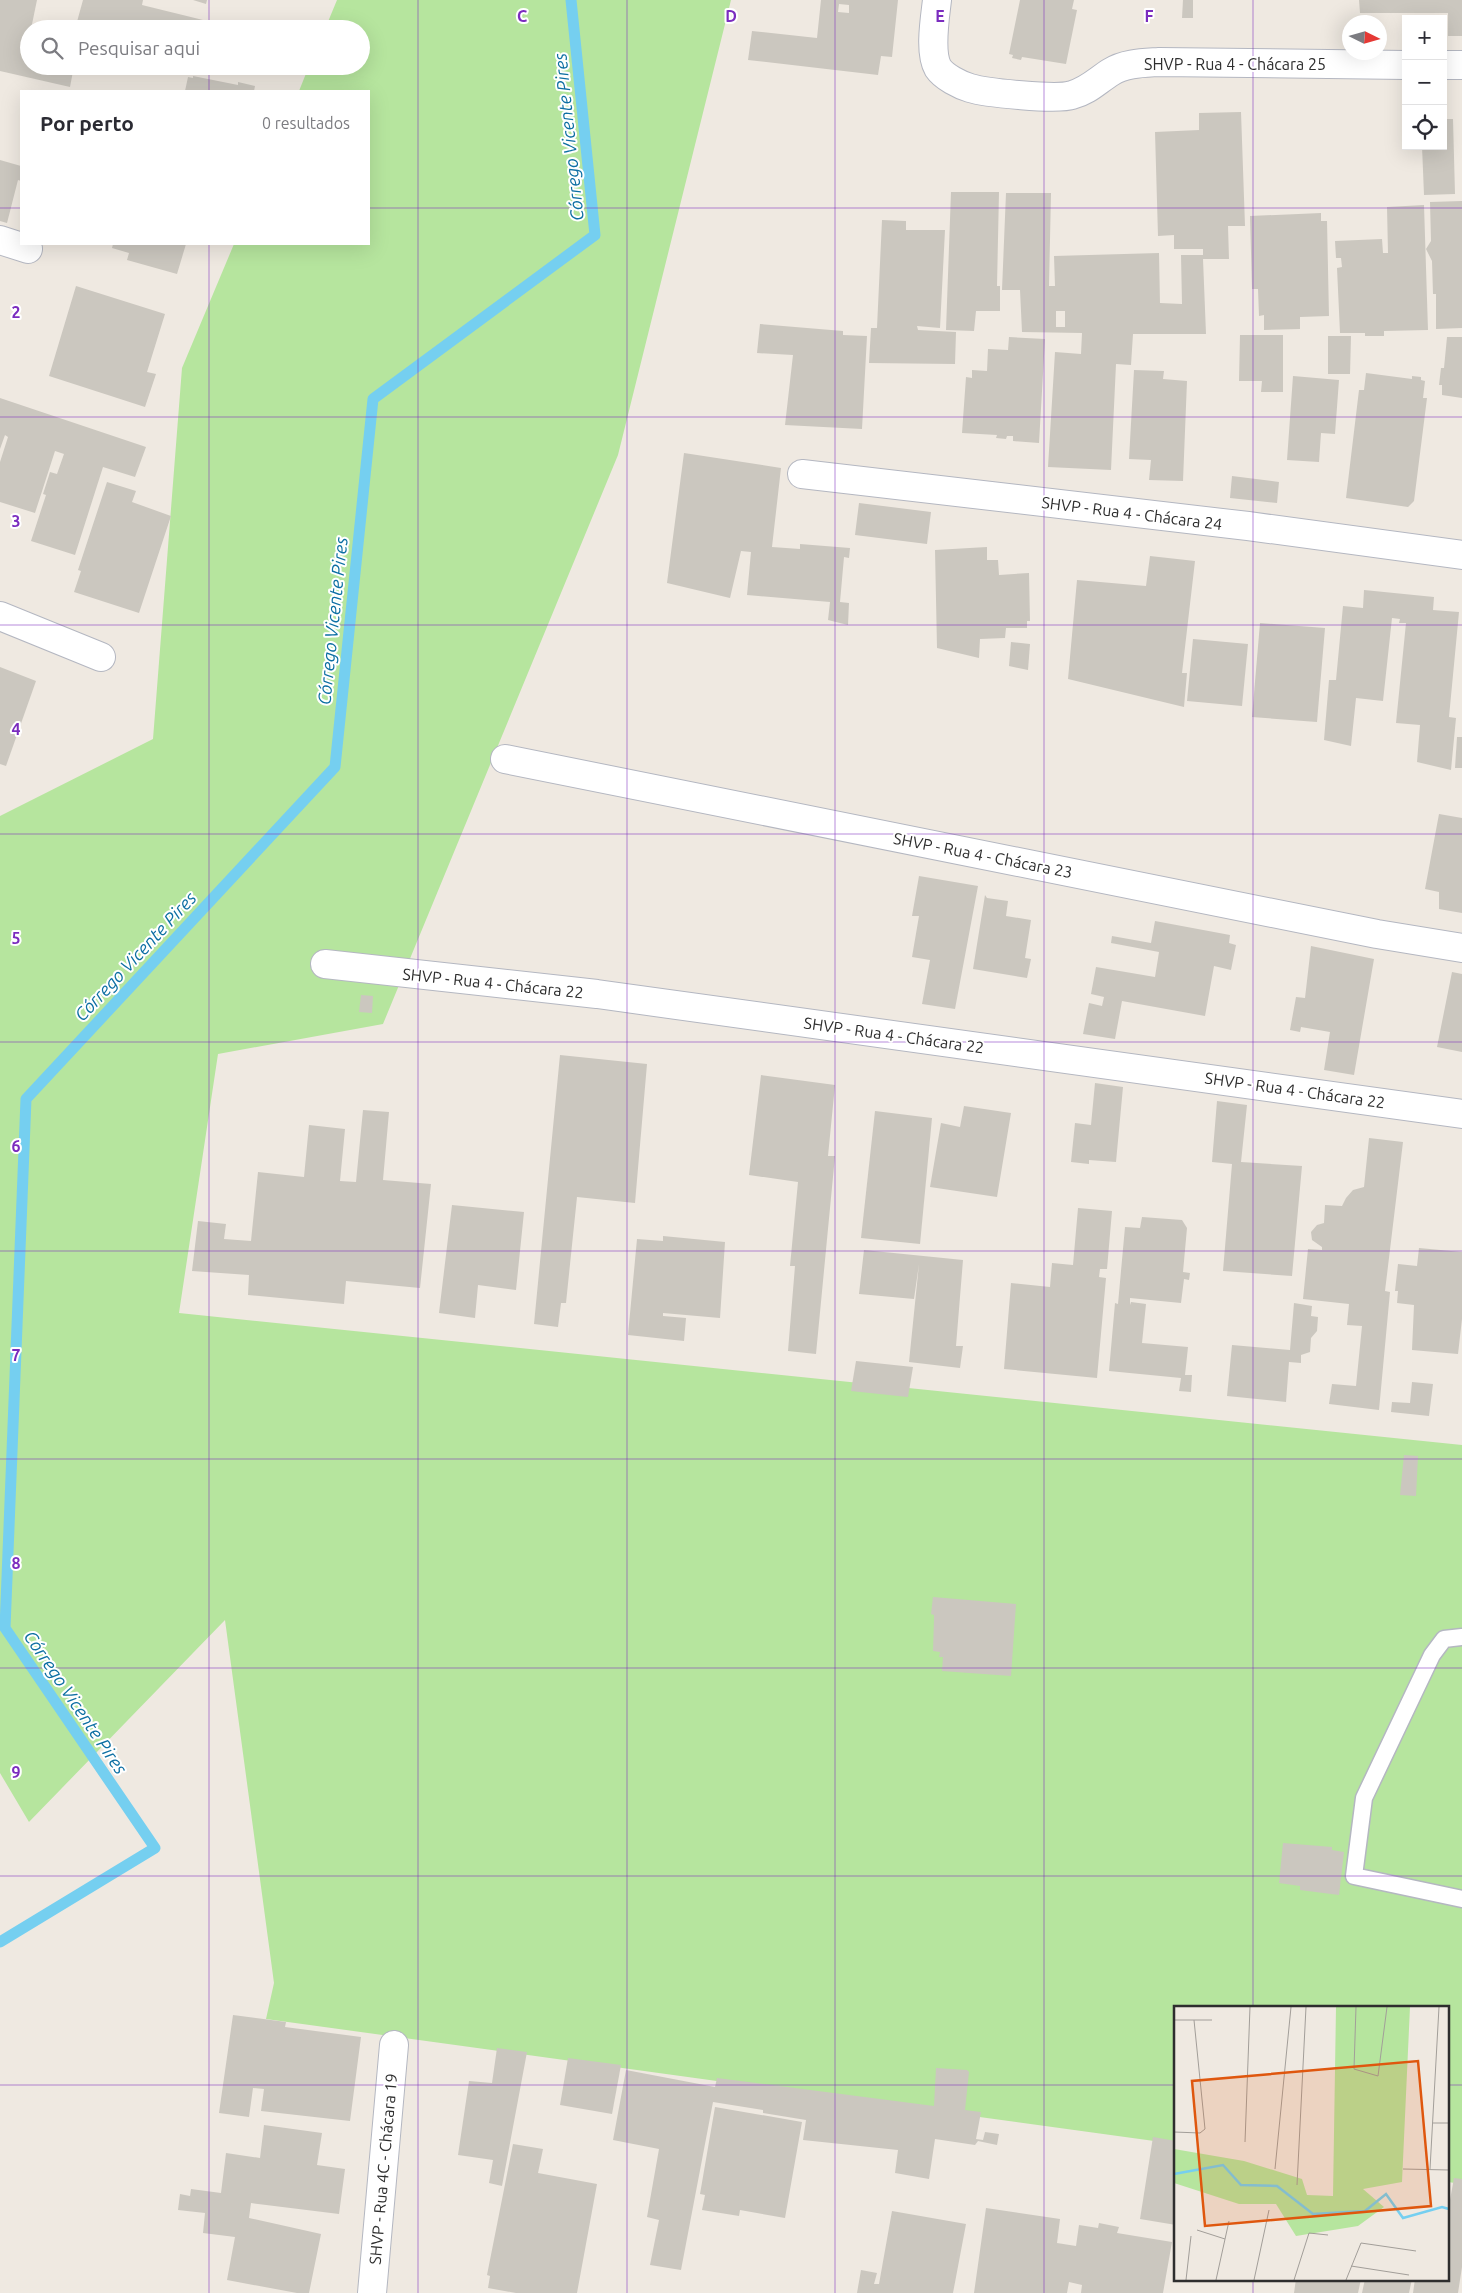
<!DOCTYPE html>
<html lang="pt">
<meta charset="utf-8">
<style>
body{margin:0;font-family:Ubuntu,sans-serif;background:#f7f7f7;color:#2b2b33}
.controls{position:absolute;right:15px;top:15px;display:grid;overflow:hidden;border-radius:0px;box-shadow:0 5px 20px #0002}
.controls button{width:45px;height:45px;display:grid;place-items:center;padding:0;border:0;border-bottom:1px solid #e1e1e2;background:#fff;color:#2b2b33;font:25px sans-serif}
.compass{position:absolute;left:1342px;top:15px;width:45px;height:45px;border-radius:50%;background:#fff;box-shadow:0 5px 20px #0002;rotate:95deg}
.list{margin:0;padding:0;list-style:none}
h2{display:flex;justify-content:space-between;align-items:center;height:65px;margin:0;padding:0 20px;font-size:21px}
h2 small{font-size:16px;font-weight:400;color:#7c7c81}
.icon{flex:none;width:28px;height:28px;fill:none;stroke:currentColor;stroke-width:2;stroke-linecap:round;stroke-linejoin:round}
.map{position:relative;flex:none;width:1462px;height:2293px;overflow:hidden}
.search{position:absolute;background:#fff;box-shadow:0 5px 20px #0002;left:20px;top:20px;width:350px;height:55px;display:flex;align-items:center;gap:12px;box-sizing:border-box;padding:0 18px;border-radius:28px;color:#7c7c81;font-size:19px}
.panel{position:absolute;background:#fff;box-shadow:0 5px 20px #0002;left:20px;top:90px;width:350px;height:155px;border-radius:0px}
.map>svg:first-child{display:block}
</style>
<div class="map">
<svg width="1462" height="2293" viewBox="0 0 1462 2293">
<rect width="100%" height="100%" fill="#efe9e1"/>
<path fill="#b6e59e" d="M337 0H731L618 455 383 1024 218 1054 179 1313 1462 1445V2184L1448 2182V2007H1176V2144L266 2019 274 1983 225 1620 29 1822 0 1773V816L153 739 182 368 234 244H369V91H299L309 66H361V29H325Z"/>
<g fill="none" stroke-linecap="round" stroke-linejoin="round">
<path stroke="#75cff0" stroke-width="11" d="M0 1942 155 1848 5 1628 26 1099 335 767 373 399 595 235 571 0"/>
</g>
<g fill="#cbc7bf" fill-rule="evenodd">
<path d="M0 0H37L31 29H29V66H74L70 87 0 71Z"/>
<path d="M83 0H143L142 5 203 20 201 29H75Z"/>
<path d="M193 0H207L206 4Z"/>
<path d="M821 0H898L892 57 881 56 878 75 748 60 752 31 817 38ZM839 4 849 5V13L838 12Z"/>
<path d="M1020 0H1074L1072 9 1077 10 1066 64 1022 57 1021 60 1012 58 1013 55 1009 54Z"/>
<path d="M1183 0H1193V18H1182Z"/>
<path d="M1359 0H1462V36H1448V13H1360Z"/>
<path d="M193 76 238 85V82L255 86 254 91H185L188 77 193 78Z"/>
<path d="M1241 112 1245 226H1228L1229 259H1203L1206 334H1133L1131 365 1116 364 1111 470 1048 467 1055 352 1081 354 1082 333 1022 332 1020 290H1002L1006 193H1051L1049 286H1055L1054 256 1159 253 1160 303 1182 304 1181 255H1203V249H1174V235L1158 236 1155 132 1199 130V113ZM1056 311H1065V327H1056Z"/>
<path d="M1443 119H1453L1455 194 1424 195 1422 146H1443Z"/>
<path d="M0 160 21 166V181L18 180 7 223 0 221Z"/>
<path d="M951 192H999L997 286H1000V311H976L974 331 946 330Z"/>
<path d="M1462 201V328L1436 329V294H1433L1432 261 1426 249 1431 241 1430 202Z"/>
<path d="M1424 205 1428 330 1384 331V336H1365V333H1340L1337 268 1342 267 1341 258H1336L1335 241 1382 239 1383 253H1388L1387 207Z"/>
<path d="M1321 213V221H1327L1329 316 1300 317V329L1264 330V315L1259 316 1258 289H1252L1250 216Z"/>
<path d="M882 220 906 221V230H945L940 328 917 326 918 330 956 332 955 364 869 363 871 328H877Z"/>
<path d="M113 244H186L177 274 127 260 129 253 112 248Z"/>
<path d="M76 286 165 314 147 372 156 374 145 407 49 376Z"/>
<path d="M760 324 843 331V335L867 336 862 429 785 425 793 355 757 353Z"/>
<path d="M1240 335H1283V392H1261L1262 381H1239Z"/>
<path d="M1328 336H1351L1350 374H1328Z"/>
<path d="M1009 337 1045 339 1039 443 1013 441V436H1007L1006 439 996 438 997 435 962 433 966 377 972 378V370L987 371 988 349 1008 350Z"/>
<path d="M1447 337H1462V398L1442 395V385H1439L1441 368H1444Z"/>
<path d="M1134 370 1164 371 1163 379 1187 381 1183 481 1149 480 1151 460 1129 459Z"/>
<path d="M1366 373 1412 379V376L1421 377V380L1425 381 1423 398H1427L1414 501 1408 507 1346 498 1359 390H1364Z"/>
<path d="M1293 376 1339 380 1335 434 1321 433 1319 462 1287 460Z"/>
<path d="M0 398 146 447 135 477 103 467 75 555 31 541 46 495 43 494 50 472 57 474 64 454 55 451 35 513 0 502V462L8 437 5 435 0 449Z"/>
<path d="M684 453 781 468 772 547 800 549V544L850 548 849 558 844 557 840 602 849 603 848 625 828 620 830 602 747 595 751 552 741 551 730 598 667 583Z"/>
<path d="M1232 476 1279 482 1277 503 1230 498Z"/>
<path d="M107 482 136 491 132 502 171 516 139 613 74 592 81 571 78 570Z"/>
<path d="M859 503 931 512 927 544 855 535Z"/>
<path d="M987 547V560H998L999 575 1029 573 1030 621H1027V628H1006L1005 638 980 639 979 658 937 648 935 550Z"/>
<path d="M1150 556 1195 561 1182 673H1187L1184 707 1068 679 1077 580 1146 586Z"/>
<path d="M1364 590 1434 597 1433 610 1459 612 1449 717 1456 718 1451 770 1417 762 1420 725 1396 723 1406 623H1399L1400 619 1392 618 1383 701 1356 698 1351 746 1324 740 1329 680H1336L1343 606 1363 608Z"/>
<path d="M1260 623 1325 628 1317 722 1252 717Z"/>
<path d="M1193 639 1248 644 1242 706 1187 701Z"/>
<path d="M1011 642 1030 644 1028 670 1009 666Z"/>
<path d="M0 667 36 681 6 766 0 764Z"/>
<path d="M1457 737H1462V768H1455Z"/>
<path d="M1439 814 1462 818V913L1439 909V892L1425 889Z"/>
<path d="M919 876 978 886 955 1009 922 1004 930 960 912 957 919 916H912Z"/>
<path d="M985 895 987 898 1008 901 1006 916 1031 920 1025 958 1031 959 1027 978 973 969Z"/>
<path d="M1155 921 1230 935 1229 943 1236 945 1231 970 1214 966 1205 1016 1122 1001 1115 1039 1083 1034 1089 1003 1102 1006 1104 997 1091 994 1096 967 1155 977 1159 952 1111 943 1112 936 1151 943Z"/>
<path d="M1311 946 1374 959 1354 1075 1324 1070 1330 1032 1301 1027 1300 1032 1290 1030 1296 997 1305 998Z"/>
<path d="M1452 972 1462 974V1052L1437 1047Z"/>
<path d="M361 995 373 996 372 1013 359 1012Z"/>
<path d="M560 1055 647 1064 635 1203 577 1197 566 1303H561L558 1327 534 1324Z"/>
<path d="M761 1075 835 1085 828 1156H835L816 1354 788 1351 795 1266H790L798 1182 749 1175Z"/>
<path d="M1095 1083 1123 1087 1116 1162 1089 1160V1164L1071 1162 1075 1123 1091 1125Z"/>
<path d="M1217 1101 1247 1105 1241 1162 1302 1166 1292 1276 1223 1271 1232 1164 1212 1162Z"/>
<path d="M964 1106 1011 1113 997 1197 930 1187 941 1123 960 1127Z"/>
<path d="M363 1110 389 1112 383 1180 431 1184 420 1288 346 1281 344 1304 248 1295 249 1275 192 1271 198 1221 226 1224 224 1239 251 1241 258 1172 304 1177 309 1125 345 1129 340 1181 356 1182Z"/>
<path d="M875 1111 932 1118 920 1244 861 1238Z"/>
<path d="M1369 1138 1403 1142 1385 1291 1390 1292 1379 1410 1329 1404 1332 1384 1356 1386 1362 1326 1347 1325 1349 1304 1303 1299 1308 1249 1322 1250V1247L1312 1240 1311 1232 1317 1225 1324 1223 1325 1205 1342 1206 1346 1198 1353 1190 1364 1187Z"/>
<path d="M452 1205 524 1212 516 1290 478 1285 475 1318 439 1313Z"/>
<path d="M1078 1208 1112 1211 1107 1269H1100L1099 1277 1106 1278 1097 1378 1004 1369 1011 1283 1050 1287 1052 1263 1073 1265Z"/>
<path d="M1142 1217 1182 1220 1187 1228 1183 1272 1190 1273 1189 1280 1184 1279 1181 1303 1130 1298V1305L1131 1302 1146 1304 1142 1343 1188 1347 1185 1375H1192L1191 1392 1179 1391 1181 1378 1109 1371 1115 1303 1118 1304 1125 1227 1140 1228Z"/>
<path d="M663 1236 725 1242 720 1318 663 1313V1316L686 1318 684 1341 628 1335 637 1239 663 1241Z"/>
<path d="M1419 1248 1462 1252V1319L1458 1354 1412 1350 1414 1305 1397 1303 1398 1291H1395L1398 1264 1417 1266Z"/>
<path d="M864 1250 963 1260 956 1346H963L960 1368 909 1362 919 1264 914 1299 859 1294Z"/>
<path d="M1294 1303 1312 1306 1311 1316 1318 1317 1317 1331 1311 1338 1310 1352 1301 1355V1363L1289 1362 1286 1402 1227 1396 1232 1345 1290 1350Z"/>
<path d="M856 1361 913 1367 908 1397 851 1391Z"/>
<path d="M1412 1382 1433 1384 1429 1416 1391 1412 1392 1402 1410 1403Z"/>
<path d="M1404 1455 1418 1456 1416 1496 1400 1495Z"/>
<path d="M933 1597 1016 1604 1011 1676 942 1671 943 1657H939L940 1652 933 1651 934 1619V1615L931 1614Z"/>
<path d="M1283 1843 1332 1847V1850L1344 1852 1339 1895 1300 1890V1886L1279 1883Z"/>
<path d="M233 2015 286 2022 285 2027 361 2037 350 2121 261 2111 264 2089 253 2088 249 2117 219 2113Z"/>
<path d="M497 2048 527 2052 502 2186 489 2183 493 2160 458 2155 469 2081 492 2083Z"/>
<path d="M568 2058 621 2065 612 2114 560 2105Z"/>
<path d="M936 2068 967 2070 969 2072 965 2110 981 2112 976 2139 983 2140 985 2132 999 2134 997 2145 978 2141 975 2145 935 2139 929 2179 895 2173 898 2150 803 2140 806 2120 763 2113V2110L713 2102 681 2270 650 2265 659 2220 647 2217 659 2149 613 2140 626 2070 715 2087 717 2078 934 2106Z"/>
<path d="M715 2107 802 2122 785 2218 740 2210 739 2216 702 2210 705 2195 700 2194Z"/>
<path d="M264 2125 322 2133 317 2165 345 2169 339 2214 251 2203 249 2218 321 2234 309 2293H297L227 2280 235 2237 203 2233 205 2213 178 2210 180 2194 190 2196 191 2189 221 2193 226 2153 260 2158Z"/>
<path d="M1153 2137 1176 2141V2225L1140 2219Z"/>
<path d="M513 2144 543 2149 538 2173 597 2184 577 2293H516L488 2288 490 2276 487 2275Z"/>
<path d="M1454 2178 1462 2179V2267L1458 2293H1413L1415 2279H1448V2211Z"/>
<path d="M986 2208 1060 2219 1057 2243 1076 2246 1079 2225 1098 2228 1099 2223 1119 2227 1117 2233 1172 2242 1163 2293H1081L1082 2285 1069 2282 1067 2293H974Z"/>
<path d="M892 2211 966 2224 953 2293H857L861 2270 877 2273 874 2284H879Z"/>
<path d="M1296 2279H1361L1358 2293H1294Z"/>
<path d="M1365 2279H1412L1409 2293H1362Z"/>
</g>
<g fill="none" stroke-linecap="round" stroke-linejoin="round">
<defs>
<path id="lane" d="M1462 1637 1444 1639 1432 1655 1364 1798 1354 1876 1462 1899"/>
<g id="street">
<path d="M937 0C935 18 929 52 938 68 944 77 960 85 970 88 986 93 1057 100 1072 95 1088 91 1098 80 1111 72 1125 63 1144 63 1159 62L1406 65"/>
<path d="M1443 65H1462"/>
<path d="M0 240 28 249"/>
<path d="M802 474 1248 526 1462 555"/>
<path d="M0 616 101 657"/>
<path d="M505 759 1377 934 1462 948"/>
<path d="M325 964 597 994 1462 1114"/>
<path d="M372 2293 394 2045"/>
</g>
</defs>
<use href="#lane" stroke="#b4b7c1" stroke-width="19"/>
<use href="#street" stroke="#b4b7c1" stroke-width="30"/>
<use href="#lane" stroke="#fff" stroke-width="16"/>
<use href="#street" stroke="#fff" stroke-width="28"/>
</g>
<path fill="none" stroke="#7b2cbf" stroke-width="1" stroke-opacity="0.55" d="M209 0V29M418 0V2293M627 0V2293M835 0V2293M1044 0V2293M1253 0V2007M209 66V91M0 208H21M369 208H1462M209 244V2293M0 417H1462M0 625H1462M0 834H1462M0 1042H1462M0 1251H1462M0 1459H1462M0 1668H1462M0 1876H1462M0 2085H1176M1448 2085H1462M1253 2279V2293"/>
<g text-anchor="middle" dominant-baseline="central" stroke-width="4" stroke-linejoin="round" paint-order="stroke">
<g font-size="16" fill="#2e2e2e" stroke="#fff">
<text x="1235" y="64">SHVP - Rua 4 - Chácara 25</text>
<text transform="translate(1132 513) rotate(7)">SHVP - Rua 4 - Chácara 24</text>
<text transform="translate(983 855) rotate(11)">SHVP - Rua 4 - Chácara 23</text>
<text transform="translate(493 983) rotate(6)">SHVP - Rua 4 - Chácara 22</text>
<text transform="translate(894 1035) rotate(8)">SHVP - Rua 4 - Chácara 22</text>
<text transform="translate(1295 1090) rotate(8)">SHVP - Rua 4 - Chácara 22</text>
<text transform="translate(383 2169) rotate(-85)">SHVP - Rua 4C - Chácara 19</text>
</g>
<g font-size="18" font-style="italic" fill="#0d6fa3" stroke="#fff">
<text transform="translate(568 137) rotate(-96)">Córrego Vicente Pires</text>
<text transform="translate(332 621) rotate(-84)">Córrego Vicente Pires</text>
<text transform="translate(135 956) rotate(-47)">Córrego Vicente Pires</text>
<text transform="translate(76 1702) rotate(56)">Córrego Vicente Pires</text>
</g>
</g>
<g transform="translate(1174 2006)">
<rect width="275" height="275" fill="#efe9e1"/>
<path d="M162 1H236L228 176 189 183 210 201 184 220 122 230 102 198H65L0 177V143L70 155 128 173 133 189 159 190Z" fill="#b6e59e"/>
<path fill="none" stroke="#75cff0" stroke-width="2.5" d="M0 168 49 159 67 179 103 180 139 208 191 205 212 188 229 212 268 201 275 203"/>
<path fill="none" stroke="#a29e99" stroke-width="1" d="M182 1 180 63 204 70 213 1M0 14H38M258 117H275M0 126 26 127 31 123 20 14M71 136 76 1M101 163 117 1M229 163 275 164M256 163 265 1M123 179 132 1M23 224 51 233M177 260 235 269M12 274 17 230M42 274 55 215M80 274 95 204M120 274 135 227 154 229M172 274 187 237 242 245"/>
<path fill="#df570e" fill-opacity="0.15" stroke="#df570e" stroke-width="2.5" d="M244 55 257 200 31 220 18 75Z"/>
<rect width="275" height="275" fill="none" stroke="#2e2e2e" stroke-width="2.5"/>
</g>
<g font-size="16" text-anchor="middle" font-weight="bold" fill="#7b2cbf" stroke="#fff" stroke-width="4" stroke-linejoin="round" paint-order="stroke">
<text x="522" y="22">C</text>
<text x="731" y="22">D</text>
<text x="940" y="22">E</text>
<text x="1149" y="22">F</text>
<text x="16" y="318">2</text>
<text x="16" y="527">3</text>
<text x="16" y="735">4</text>
<text x="16" y="944">5</text>
<text x="16" y="1152">6</text>
<text x="16" y="1361">7</text>
<text x="16" y="1569">8</text>
<text x="16" y="1778">9</text>
</g>
</svg>
<div class="controls">
<button>+</button>
<button>−</button>
<button><svg class="icon" aria-label="locate" viewBox="0 0 24 24"><circle cx="12" cy="12" r="6"/><path d="M12 2v4M12 18v4M2 12h4M18 12h4"/></svg></button>
</div>
<svg class="compass" viewBox="-18 -18 36 36"><path d="M0-13l5 13h-10z" fill="#e53935"/><path d="M0 13l5-13h-10z" fill="#7c7c81"/></svg>
<div class="search"><svg class="icon" aria-label="search" viewBox="0 0 24 24"><circle cx="10" cy="10" r="6"/><path d="M15 15l6 6"/></svg>Pesquisar aqui</div>
<section class="panel">
<h2>Por perto<small>0 resultados</small></h2>
<ul class="list">
</ul>
</section>
</div>
